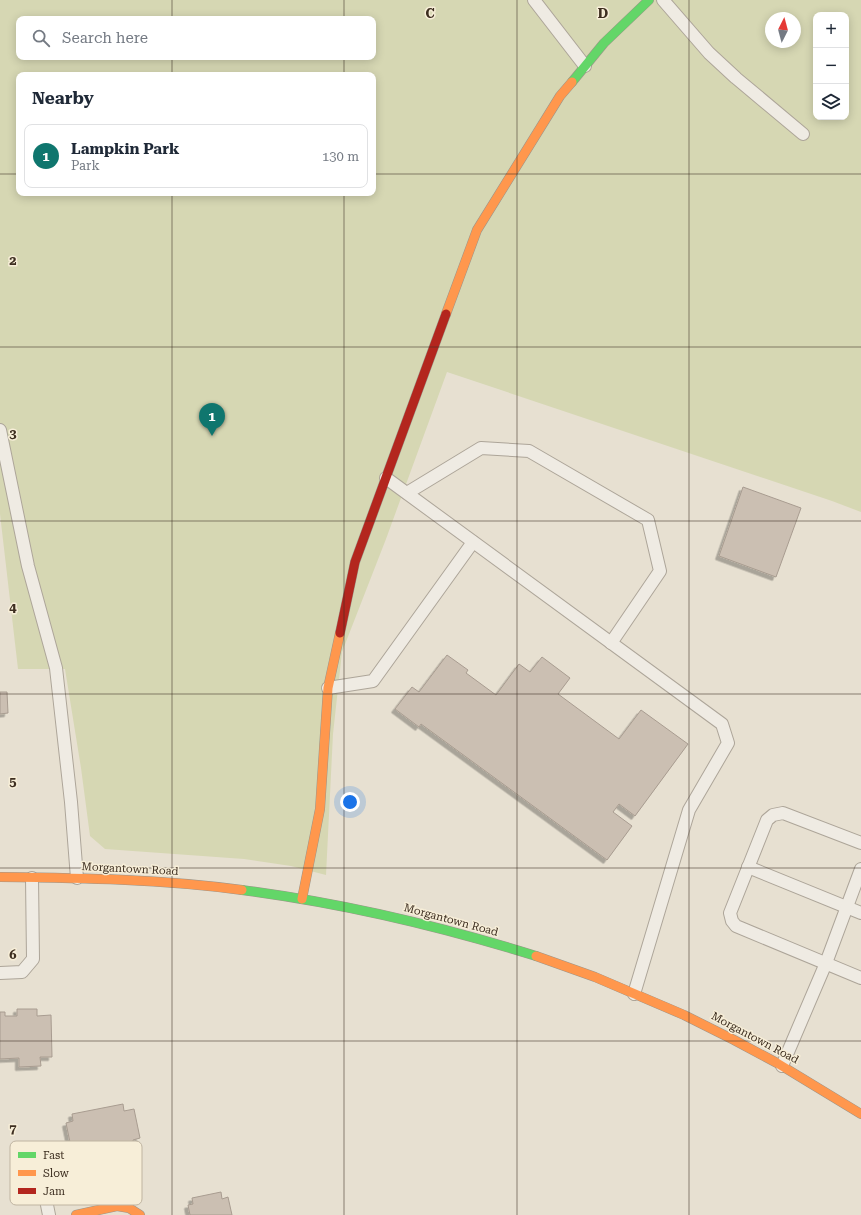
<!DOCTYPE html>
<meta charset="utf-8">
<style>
body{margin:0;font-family:"Roboto Serif",serif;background:#f6f6f7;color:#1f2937}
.controls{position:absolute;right:12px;top:12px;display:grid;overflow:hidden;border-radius:8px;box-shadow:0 2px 10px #0003}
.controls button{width:36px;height:36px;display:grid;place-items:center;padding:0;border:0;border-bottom:1px solid #e0e1e3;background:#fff;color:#1f2937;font:20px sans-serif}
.compass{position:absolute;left:765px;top:12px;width:36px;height:36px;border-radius:50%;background:#fff;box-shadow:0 2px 10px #0003;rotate:6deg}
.you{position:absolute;left:350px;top:802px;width:14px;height:14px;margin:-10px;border:3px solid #fff;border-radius:50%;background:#1a73e8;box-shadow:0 0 0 6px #1a73e833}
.badge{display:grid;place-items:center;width:26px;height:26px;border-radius:50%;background:#0f766e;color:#fff;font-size:13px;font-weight:700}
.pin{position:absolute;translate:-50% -33px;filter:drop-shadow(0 1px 2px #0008)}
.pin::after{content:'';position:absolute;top:21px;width:14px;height:12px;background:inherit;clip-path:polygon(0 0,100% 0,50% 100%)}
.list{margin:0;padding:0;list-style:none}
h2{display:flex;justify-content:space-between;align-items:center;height:52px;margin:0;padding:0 16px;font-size:17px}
h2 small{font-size:13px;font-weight:400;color:#747a83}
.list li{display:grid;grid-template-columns:26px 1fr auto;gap:12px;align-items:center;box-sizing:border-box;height:64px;margin:0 8px 8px;padding:0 8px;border:1px solid #e0e1e3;border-radius:8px}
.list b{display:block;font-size:15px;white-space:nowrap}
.list p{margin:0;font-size:13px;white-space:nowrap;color:#747a83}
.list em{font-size:13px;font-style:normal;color:#747a83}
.icon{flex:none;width:22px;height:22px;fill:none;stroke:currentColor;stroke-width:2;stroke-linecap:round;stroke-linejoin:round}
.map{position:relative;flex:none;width:861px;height:1215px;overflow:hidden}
.search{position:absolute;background:#fff;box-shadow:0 2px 10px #0003;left:16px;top:16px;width:360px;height:44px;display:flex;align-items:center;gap:10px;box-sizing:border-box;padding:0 14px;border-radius:8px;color:#747a83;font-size:15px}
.panel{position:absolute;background:#fff;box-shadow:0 2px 10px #0003;left:16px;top:72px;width:360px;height:124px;border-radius:8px}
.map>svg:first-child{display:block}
</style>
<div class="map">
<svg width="861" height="1215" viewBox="0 0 861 1215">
<defs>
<filter id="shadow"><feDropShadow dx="-3.5" dy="3.5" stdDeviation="0" flood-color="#0004"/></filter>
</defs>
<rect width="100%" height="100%" fill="#e7e0d1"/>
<path fill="#d6d7b3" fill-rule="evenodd" d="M0 0H861V512L832 501 447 372 386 539 342 652 333 734 326 875 291 866 244 859 105 849 90 836 81 768 65 669H18L0 514ZM816 15H846V117H816ZM771 18H795V42H771ZM19 19H373V57H19ZM19 75H373V193H19Z"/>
<g fill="#cbbfb2" stroke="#a89c90" filter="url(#shadow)">
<path d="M743 487 801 508 776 577 719 556Z"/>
<path d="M447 655 468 670 466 673 496 695 519 664 530 672 542 657 570 678 558 694 619 739 641 710 688 744 635 816 619 804 613 812 632 826 607 860 421 724 419 727 395 709 412 687 419 692Z"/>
<path d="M0 692H7L8 713 0 714Z"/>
<path d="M17 1009H37V1016L51 1015 52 1057H40L41 1066 19 1067V1058L0 1059V1012H5V1016H17Z"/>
<path d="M123 1104 124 1111 134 1109 140 1138 133 1140 134 1149 83 1159 81 1150 72 1152 66 1123 73 1121 72 1114Z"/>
<path d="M221 1192 222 1199 228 1197 232 1215H190L188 1205 193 1204 192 1198Z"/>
</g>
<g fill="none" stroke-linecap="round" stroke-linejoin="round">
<defs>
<g id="lane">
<path d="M534 0 585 66"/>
<path d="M663 0 709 53 736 78 803 134"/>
<path d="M0 430 28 566 56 668 71 802 77 878"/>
<path d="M386 478 722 724 728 743 689 810 634 994"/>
<path d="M407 493 481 448 529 451 648 520 660 571 611 643"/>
<path d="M328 688 373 681 473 542"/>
<path d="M861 843 783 813 773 815 767 820 730 913 732 921 736 926 861 978"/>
<path d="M748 867 861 913"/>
<path d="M0 973 22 972 33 959 32 878"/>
<path d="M782 1066 826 963 861 869"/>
<path d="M36 1150 49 1215"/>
</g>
<g id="fast">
<path d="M572 82 604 43 649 0"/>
<path d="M242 890C342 903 440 926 536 956"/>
</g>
<g id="slow">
<path d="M446 314 477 230 560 96 572 82"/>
<path d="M0 877C81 878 161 879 242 890"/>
<path d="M302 899 320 809 328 688 340 633"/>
<path d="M536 956 595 977 684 1015 734 1040 777 1063 861 1114"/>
<path d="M76 1215 117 1206 129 1208 140 1215"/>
</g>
<path id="jam" d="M340 633 355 562 446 314"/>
</defs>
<use href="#lane" stroke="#ada599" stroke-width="14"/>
<use href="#fast" stroke="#9c958a" stroke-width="10"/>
<use href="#slow" stroke="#9c958a" stroke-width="10"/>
<use href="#jam" stroke="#9c958a" stroke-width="10"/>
<use href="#lane" stroke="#efebe3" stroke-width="12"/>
<use href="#fast" stroke="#63d668" stroke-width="9"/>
<use href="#slow" stroke="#ff974d" stroke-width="9"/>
<use href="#jam" stroke="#b3261e" stroke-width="9"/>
</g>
<path fill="none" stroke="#3d2e20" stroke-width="1" stroke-opacity="0.55" d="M172 0V19M344 0V19M517 0V1215M689 0V1215M172 57V75M344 57V75M0 174H19M373 174H861M172 193V1215M344 193V1215M0 347H861M0 521H861M0 694H861M0 868H861M0 1041H861"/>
<g text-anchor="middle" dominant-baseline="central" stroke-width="3" stroke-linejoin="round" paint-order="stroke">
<g font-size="11" fill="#3d2e20" stroke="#f7eed8">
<text transform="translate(130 869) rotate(3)">Morgantown Road</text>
<text transform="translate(451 920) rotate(15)">Morgantown Road</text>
<text transform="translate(755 1038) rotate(28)">Morgantown Road</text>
</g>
</g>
<rect x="10" y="1141" width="132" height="64" rx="6" fill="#f7eed8" stroke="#bfb4a1" stroke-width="1"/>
<rect x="18" y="1152" width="18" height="6" fill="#63d668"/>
<rect x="18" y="1170" width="18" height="6" fill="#ff974d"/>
<rect x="18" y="1188" width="18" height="6" fill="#b3261e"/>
<g font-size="11" fill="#3d2e20">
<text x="43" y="1159">Fast</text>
<text x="43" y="1177">Slow</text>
<text x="43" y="1195">Jam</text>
</g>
<g font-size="13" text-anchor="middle" font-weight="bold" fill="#3d2e20" stroke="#f7eed8" stroke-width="3" stroke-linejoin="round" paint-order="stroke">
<text x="430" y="18">C</text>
<text x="603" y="18">D</text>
<text x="13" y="265">2</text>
<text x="13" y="438">3</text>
<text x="13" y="612">4</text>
<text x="13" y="786">5</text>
<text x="13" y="959">6</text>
<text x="13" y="1133">7</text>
</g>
</svg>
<div class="controls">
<button>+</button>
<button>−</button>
<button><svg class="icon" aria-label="layers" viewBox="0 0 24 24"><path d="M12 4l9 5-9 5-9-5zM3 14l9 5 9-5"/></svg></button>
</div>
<svg class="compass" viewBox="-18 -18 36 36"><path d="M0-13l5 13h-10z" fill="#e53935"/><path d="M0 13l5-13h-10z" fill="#747a83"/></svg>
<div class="you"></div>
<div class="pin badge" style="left:212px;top:436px">1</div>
<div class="search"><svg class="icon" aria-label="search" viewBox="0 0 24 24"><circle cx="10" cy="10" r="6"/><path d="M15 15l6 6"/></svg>Search here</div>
<section class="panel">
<h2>Nearby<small></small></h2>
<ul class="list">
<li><span class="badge">1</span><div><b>Lampkin Park</b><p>Park</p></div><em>130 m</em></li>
</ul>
</section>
</div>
